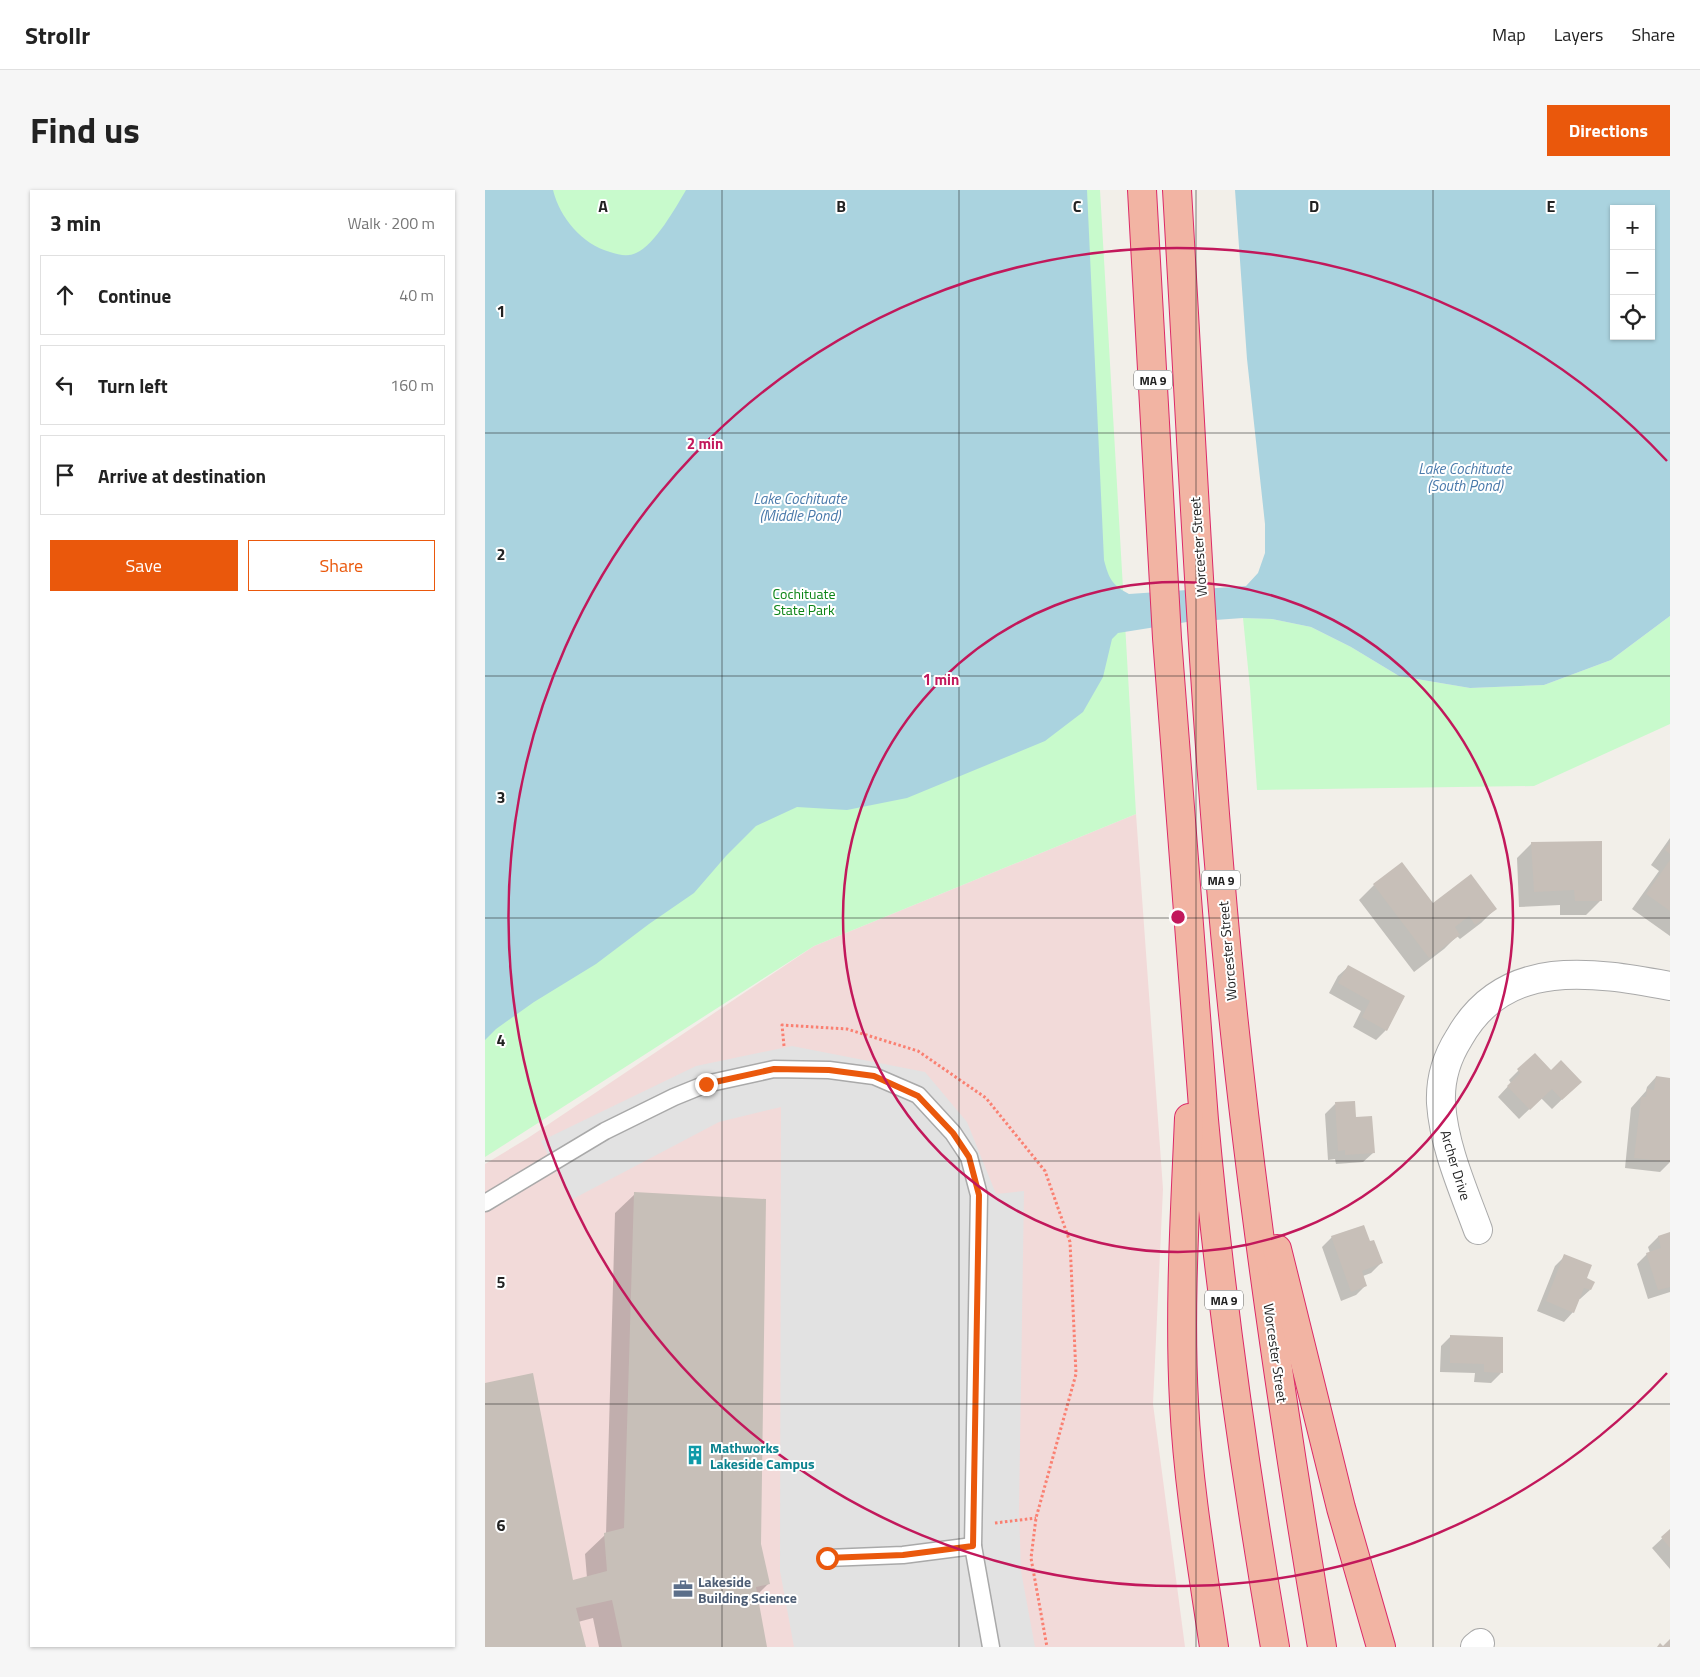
<!DOCTYPE html>
<meta charset="utf-8">
<style>
body{margin:0;font-family:"Titillium Web",sans-serif;background:#f6f6f6;color:#222}
.controls{position:absolute;right:15px;top:15px;display:grid;overflow:hidden;border-radius:0px;box-shadow:0 1px 4px #0004}
.controls button{width:45px;height:45px;display:grid;place-items:center;padding:0;border:0;border-bottom:1px solid #e0e0e0;background:#fff;color:#222;font:25px sans-serif}
.stop{position:absolute;width:15px;height:15px;margin:-11px;border:4px solid #ea580c;border-radius:50%;background:#fff}
.stop.end{background:#ea580c;border-color:#fff;box-shadow:0 1px 5px #0008}
.list{margin:0;padding:0;list-style:none}
h2{display:flex;justify-content:space-between;align-items:center;height:65px;margin:0;padding:0 20px;font-size:21px}
h2 small{font-size:16px;font-weight:400;color:#767676}
.list li{display:grid;grid-template-columns:32px 1fr auto;gap:15px;align-items:center;box-sizing:border-box;height:80px;margin:0 10px 10px;padding:0 10px;border:1px solid #e0e0e0;border-radius:0px}
.list b{display:block;font-size:19px;white-space:nowrap}
.list em{font-size:16px;font-style:normal;color:#767676}
.actions{display:flex;gap:10px;padding:15px 20px}
.actions a{flex:1;padding:11px 0;border:1px solid #ea580c;border-radius:0px;text-align:center;font-size:18px;color:#ea580c}
.actions .main{background:#ea580c;color:#fff}
.icon{flex:none;width:28px;height:28px;fill:none;stroke:currentColor;stroke-width:2;stroke-linecap:round;stroke-linejoin:round}
.map{position:relative;flex:none;width:1185px;height:1457px;overflow:hidden;border-radius:0px}
header{display:flex;align-items:center;gap:30px;box-sizing:border-box;height:70px;padding:0 25px;background:#fff;border-bottom:1px solid #e0e0e0}
header strong{font-size:24px}
nav{display:flex;gap:28px;margin-inline-start:auto;font-size:18px}
.intro{display:flex;align-items:center;justify-content:space-between;box-sizing:border-box;height:120px;padding:0 30px}
h1{margin:0;font-size:35px}
.button{padding:12px 22px;border-radius:0px;background:#ea580c;color:#fff;font-size:18px;font-weight:700}
main{display:flex;gap:30px;padding:0 30px}
aside{flex:1;background:#fff;border-radius:0px;box-shadow:0 1px 4px #0004}
.map>svg:first-child{display:block}
</style>
<header>
<strong>Strollr</strong>
<nav><a>Map</a><a>Layers</a><a>Share</a></nav>
</header>
<div class="intro"><h1>Find us</h1><a class="button">Directions</a></div>
<main>
<aside>
<h2>3 min<small>Walk · 200 m</small></h2>
<ul class="list">
<li><svg class="icon" aria-label="ahead" viewBox="0 0 24 24"><path d="M12 20V5M6 11l6-6 6 6"/></svg><div><b>Continue</b></div><em>40 m</em></li>
<li><svg class="icon" aria-label="left" viewBox="0 0 24 24"><path d="M17 20v-9H6M10 6l-5 5 5 5"/></svg><div><b>Turn left</b></div><em>160 m</em></li>
<li><svg class="icon" aria-label="arrive" viewBox="0 0 24 24"><path d="M6 21V4h12l-3 4 3 4H6"/></svg><div><b>Arrive at destination</b></div></li>
</ul>
<div class="actions"><a class="main">Save</a><a>Share</a></div>
</aside>
<div class="map">
<svg width="1185" height="1457" viewBox="0 0 1185 1457">
<rect width="100%" height="100%" fill="#f2efe9"/>
<path fill="#f2dad9" d="M651 624 678 999 668 1214 700 1457H0V974L43 948 329 756Z"/>
<g fill="#c8facc">
<path d="M0 0H615L651 624 329 756 0 967Z"/>
<path d="M1185 426V534L1049 596 772 600 765 498 758 428 787 429 826 437 866 457 914 486 985 498 1059 495 1126 470Z"/>
</g>
<path fill="#e2e2e2" d="M307 856 440 882 482 932 511 1004 539 1001 534 1320 536 1381 550 1457H309L295 1381 296 917 234 932 86 1010 56 951 211 876Z"/>
<path fill="#aad3df" fill-rule="evenodd" d="M0 0H68C75 28 97 54 125 62 134 65 143 67 151 63 170 55 191 17 201 0H602L619 370C624 389 627 395 644 404L761 396 773 383 780 363V334L762 169 750 0H1185V426L1126 470 1059 495 985 498 914 486 866 457 826 437 787 429 758 428 702 432 633 443 627 449 618 487 598 522 560 551 422 608 362 620 312 617 271 636 241 666 209 703 164 734 111 774 49 812 11 839 0 850ZM1129 19H1166V146H1129Z"/>
<g fill="#0003">
<path d="M1185 648V746L1147 719 1174 681 1166 675Z"/>
<path d="M1047 653 1116 710 1101 725H1075V715L1034 717 1032 668Z"/>
<path d="M889 695 947 714 1010 719 996 733 975 749 972 746 959 759 929 782 874 710Z"/>
<path d="M863 777 919 807 901 840 891 850 868 837 876 821 844 803 853 786Z"/>
<path d="M1050 864 1066 881 1095 892 1067 919 1056 908 1034 929 1013 907 1026 893 1024 890Z"/>
<path d="M1171 887 1185 889V972L1175 982 1140 978 1146 918 1161 901 1162 897Z"/>
<path d="M850 914 888 963 878 972 851 974 850 969 843 970 840 924Z"/>
<path d="M150 1004 275 1354 284 1393 271 1406 280 1457H114L108 1428 93 1432 100 1457H0V1194L88 1392 102 1388 100 1364 121 1344 130 1023Z"/>
<path d="M1185 1043V1102L1163 1109 1152 1074 1162 1064 1165 1063 1163 1057 1173 1047Z"/>
<path d="M847 1047 896 1073 886 1083 878 1086 881 1095 871 1105 856 1111 837 1057Z"/>
<path d="M1080 1066 1101 1089 1105 1100 1095 1109H1094L1088 1122 1079 1132 1052 1121 1070 1076Z"/>
<path d="M966 1146 1016 1183 1006 1193 989 1192 990 1183 955 1182 956 1156Z"/>
<path d="M1185 1341V1379L1167 1358Z"/>
</g>
<g fill="#c7bfb8">
<path d="M1117 651V711H1090L1089 700 1049 702 1046 652Z"/>
<path d="M1185 652V664L1180 660Z"/>
<path d="M1185 670V721L1161 704Z"/>
<path d="M917 672 948 713 986 684 1012 719 990 735 984 726 970 737 975 745 944 768 888 694Z"/>
<path d="M863 775 920 806 902 841 877 827 885 811 853 793Z"/>
<path d="M1050 863 1066 880 1076 870 1097 892 1077 910 1067 899 1045 920 1022 896 1035 883 1032 879Z"/>
<path d="M1171 886 1185 888V972L1149 968 1156 907H1161L1162 899 1169 900Z"/>
<path d="M870 911 871 927 887 926 890 963 860 965V960L853 961 850 912Z"/>
<path d="M149 1002 281 1009 276 1354 285 1394 271 1397 282 1457H137L127 1410 91 1418 101 1457H0V1193L48 1183 88 1390 122 1381 119 1343 139 1338Z"/>
<path d="M879 1035 885 1051 889 1050 898 1073 877 1081 882 1096 866 1102 846 1046Z"/>
<path d="M1185 1042V1097L1173 1100 1161 1063 1176 1058 1173 1046Z"/>
<path d="M1079 1064 1107 1075 1102 1088 1110 1092 1106 1100 1099 1098 1089 1123 1061 1111Z"/>
<path d="M965 1145 1018 1147V1183L999 1182V1174L965 1173Z"/>
<path d="M1185 1339V1358L1176 1347Z"/>
<path d="M1185 1449V1457H1172L1175 1453 1178 1456Z"/>
</g>
<g fill="none" stroke-linecap="round" stroke-linejoin="round">
<defs>
<g id="service">
<path d="M0 1013 120 941 189 907 221 894 289 879 344 880 389 886 433 905 468 943 484 967 494 1005 488 1356 506 1457"/>
<path d="M342 1368 418 1365 488 1356"/>
</g>
<g id="minor">
<path d="M993 1040C978 999 959 957 956 913 955 890 962 867 974 848 1020 766 1108 782 1185 796"/>
<path d="M990 1457 995 1453"/>
</g>
<g id="trunk">
<path d="M657 0 682 448 719 930C735 1106 760 1283 790 1457"/>
<path d="M692 0C707 255 718 510 742 764 764 996 798 1227 837 1457"/>
<path d="M704 928C700 1023 694 1118 699 1212 703 1295 717 1376 729 1457"/>
<path d="M792 1059 856 1318 896 1457"/>
</g>
</defs>
<use href="#service" stroke="#a9a9a9" stroke-width="19"/>
<use href="#minor" stroke="#a9a9a9" stroke-width="30"/>
<use href="#trunk" stroke="#dc2a67" stroke-width="30"/>
<g stroke="#fa8072" stroke-width="3" stroke-dasharray="2.5 2.5" stroke-linecap="butt">
<path d="M299 856 297 835 362 839 433 861 501 908 560 981 585 1052 591 1184 551 1328 546 1368 562 1457"/>
<path d="M510 1333 551 1328"/>
</g>
<use href="#service" stroke="#fff" stroke-width="16"/>
<use href="#minor" stroke="#fff" stroke-width="28"/>
<use href="#trunk" stroke="#f2b4a3" stroke-width="28"/>
</g>
<g fill="none" stroke-linecap="round" stroke-linejoin="round">
<path stroke="#ea580c" stroke-width="6" d="M221 894 289 879 344 880 389 886 433 906 468 943 484 967 494 1005 488 1356 418 1365 342 1368"/>
</g>
<path fill="none" stroke="#222" stroke-width="1" stroke-opacity="0.55" d="M237 0V1457M474 0V1457M711 0V1457M948 0V1457M0 243H1185M0 486H1185M0 728H1185M0 971H1185M0 1214H1185"/>
<g fill="none" stroke="#c2185b" stroke-width="2.5">
<circle cx="693" cy="727" r="335"/>
<path d="M1182 1183A669 669 0 1 1 1182 271"/>
</g>
<defs>
<symbol id="building-bare" viewBox="-9 -9 18 18"><path d="M-4-6H4V6H1V3H-1V6H-4ZM-2.5-4.3h1.7v1.8h-1.7ZM.8-4.3h1.7v1.8H.8ZM-2.5-1h1.7V.8h-1.7ZM.8-1h1.7V.8H.8Z" fill="#0f9aa8" stroke="#fff" stroke-width="2.5" paint-order="stroke"/></symbol>
<symbol id="office-bare" viewBox="-9 -9 18 18"><path d="M-6-3h4V-5.5h4V-3h4V5H-6ZM-1-4.5V-3h2v-1.5ZM-6 0V1H6V0Z" fill="#5c6f8a" stroke="#fff" stroke-width="2.5" paint-order="stroke"/></symbol>
</defs>
<g fill-rule="evenodd">
<use href="#building-bare" x="196" y="1251" width="28" height="28"/>
<use href="#office-bare" x="184" y="1385" width="28" height="28"/>
</g>
<g text-anchor="middle" dominant-baseline="central" stroke-width="4" stroke-linejoin="round" paint-order="stroke">
<g fill="#fff" stroke="#646464" stroke-width="1">
<rect x="649" y="180.5" width="38" height="19" rx="4"/>
<rect x="717" y="680.5" width="38" height="19" rx="4"/>
<rect x="720" y="1100.5" width="38" height="19" rx="4"/>
</g>
<g font-size="12" font-weight="bold" fill="#222">
<text x="668" y="190">MA 9</text>
<text x="736" y="690">MA 9</text>
<text x="739" y="1110">MA 9</text>
</g>
<g font-size="14" fill="#222" stroke="#fff">
<text transform="translate(713 357) rotate(-94)">Worcester Street</text>
<text transform="translate(742 761) rotate(-95)">Worcester Street</text>
<text transform="translate(971 975) rotate(73)">Archer Drive</text>
<text transform="translate(791 1163) rotate(82)">Worcester Street</text>
</g>
<g font-size="14" fill="#0c8416" stroke="#fff">
<text x="319" y="403">Cochituate<tspan x="319" dy="16">State Park</tspan></text>
</g>
<g font-size="14" font-weight="bold" fill="#0d838f" stroke="#fff" text-anchor="start">
<text x="225" y="1257">Mathworks<tspan x="225" dy="16">Lakeside Campus</tspan></text>
</g>
<g font-size="14" font-weight="bold" fill="#4e5e75" stroke="#fff" text-anchor="start">
<text x="213" y="1391">Lakeside<tspan x="213" dy="16">Building Science</tspan></text>
</g>
<g font-size="15" font-style="italic" fill="#4a7aab" stroke="#fff">
<text x="980" y="278">Lake Cochituate<tspan x="980" dy="17">(South Pond)</tspan></text>
<text x="315" y="308">Lake Cochituate<tspan x="315" dy="17">(Middle Pond)</tspan></text>
</g>
</g>
<g font-size="16" text-anchor="middle" font-weight="bold" fill="#222" stroke="#fff" stroke-width="4" stroke-linejoin="round" paint-order="stroke">
<text x="118" y="22">A</text>
<text x="356" y="22">B</text>
<text x="592" y="22">C</text>
<text x="829" y="22">D</text>
<text x="1066" y="22">E</text>
<text x="16" y="127">1</text>
<text x="16" y="370">2</text>
<text x="16" y="613">3</text>
<text x="16" y="856">4</text>
<text x="16" y="1098">5</text>
<text x="16" y="1341">6</text>
</g>
<circle cx="693" cy="727" r="8" fill="#c2185b" stroke="#fff" stroke-width="2.5"/>
<g font-size="15" text-anchor="middle" font-weight="bold" fill="#c2185b" stroke="#fff" stroke-width="4" stroke-linejoin="round" paint-order="stroke">
<text x="220" y="259">2 min</text>
<text x="456" y="495">1 min</text>
</g>
</svg>
<div class="controls">
<button>+</button>
<button>−</button>
<button><svg class="icon" aria-label="locate" viewBox="0 0 24 24"><circle cx="12" cy="12" r="6"/><path d="M12 2v4M12 18v4M2 12h4M18 12h4"/></svg></button>
</div>
<div class="stop" style="left:342px;top:1368px"></div>
<div class="stop end" style="left:221px;top:894px"></div>
</div>
</main>
